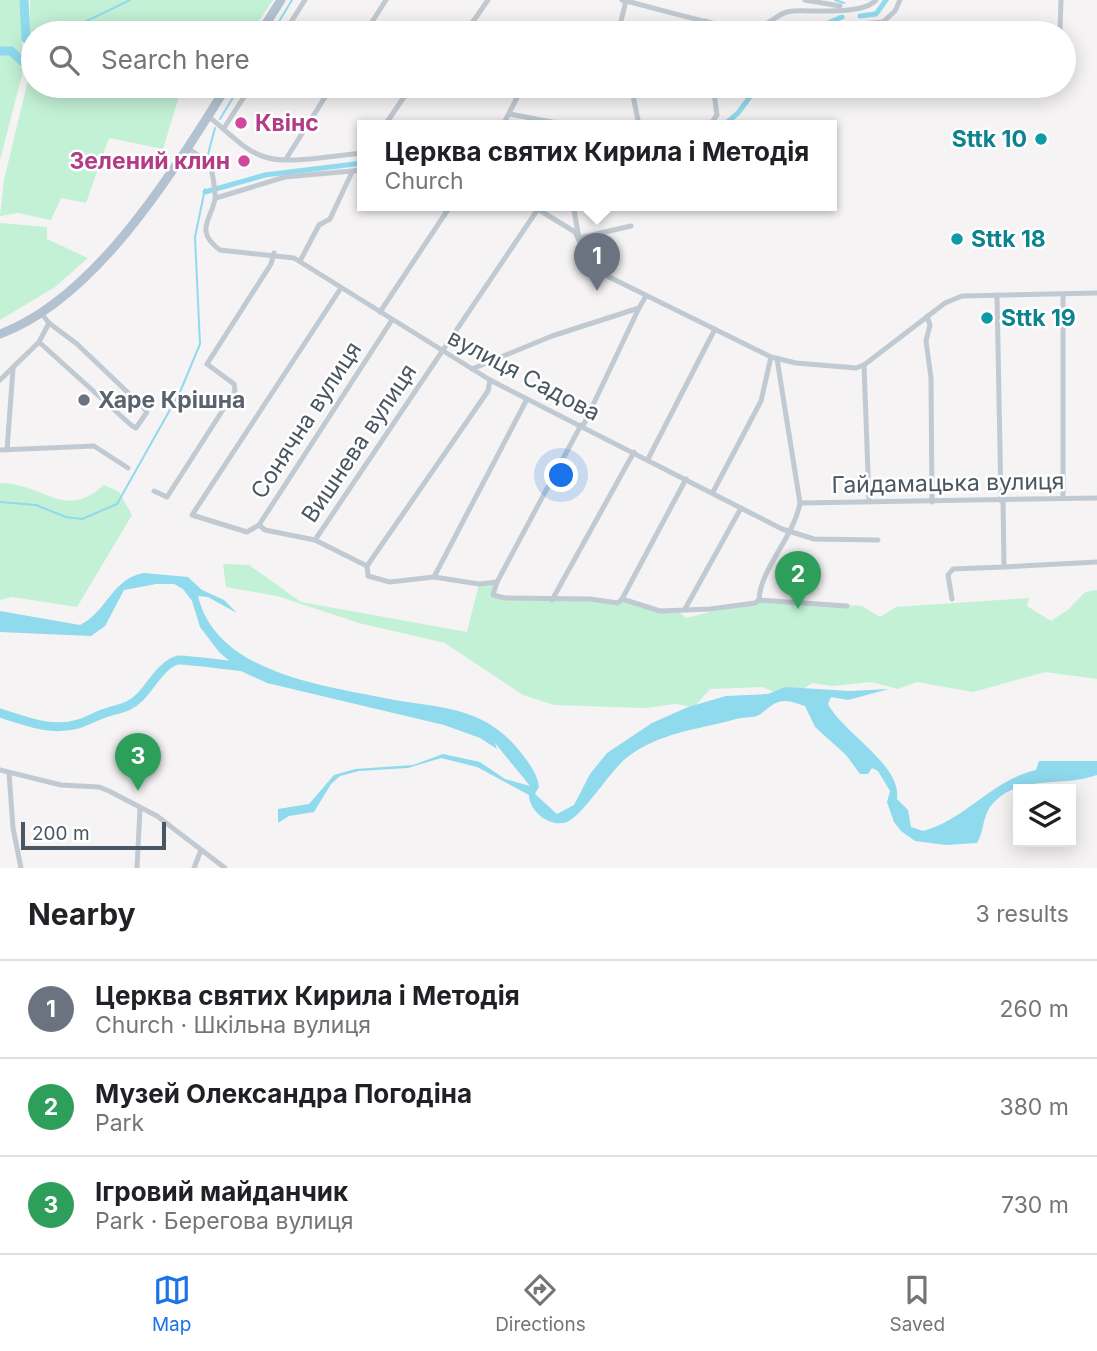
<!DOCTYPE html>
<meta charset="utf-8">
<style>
body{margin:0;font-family:Inter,sans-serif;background:#f2f2f2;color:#202124}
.controls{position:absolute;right:21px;bottom:21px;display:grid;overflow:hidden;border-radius:0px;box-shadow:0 4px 18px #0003}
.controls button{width:63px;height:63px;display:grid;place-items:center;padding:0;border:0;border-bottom:2px solid #e0e0e0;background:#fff;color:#202124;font:35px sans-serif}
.scale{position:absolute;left:21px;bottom:18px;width:145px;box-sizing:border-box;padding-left:7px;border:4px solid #4a5661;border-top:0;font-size:19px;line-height:24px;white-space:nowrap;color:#4a5661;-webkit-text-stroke:5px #fff;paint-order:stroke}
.you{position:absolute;left:562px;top:476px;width:24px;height:24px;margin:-18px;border:5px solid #fff;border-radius:50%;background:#1a73e8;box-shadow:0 0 0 10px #1a73e833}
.badge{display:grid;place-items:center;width:46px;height:46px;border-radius:50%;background:#1a73e8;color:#fff;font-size:23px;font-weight:700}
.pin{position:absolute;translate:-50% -58px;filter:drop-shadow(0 2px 4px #0008)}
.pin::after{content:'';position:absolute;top:37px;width:24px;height:21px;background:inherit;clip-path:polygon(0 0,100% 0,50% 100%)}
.popup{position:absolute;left:357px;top:120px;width:480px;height:91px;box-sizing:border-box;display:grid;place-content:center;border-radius:0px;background:#fff;filter:drop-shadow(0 2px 5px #0005);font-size:23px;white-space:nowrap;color:#757577}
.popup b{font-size:26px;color:#202124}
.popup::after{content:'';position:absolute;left:50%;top:100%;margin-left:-14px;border:14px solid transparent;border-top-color:#fff}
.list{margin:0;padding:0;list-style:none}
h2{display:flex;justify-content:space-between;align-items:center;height:91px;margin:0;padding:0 28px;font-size:30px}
h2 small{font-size:23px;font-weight:400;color:#757577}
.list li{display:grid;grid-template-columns:46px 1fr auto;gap:21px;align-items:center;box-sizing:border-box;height:98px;padding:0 28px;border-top:2px solid #e0e0e0}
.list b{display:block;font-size:26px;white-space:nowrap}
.list p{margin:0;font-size:23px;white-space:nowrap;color:#757577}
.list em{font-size:23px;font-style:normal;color:#757577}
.icon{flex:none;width:38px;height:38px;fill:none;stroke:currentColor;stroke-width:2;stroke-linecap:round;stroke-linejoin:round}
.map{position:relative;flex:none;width:1097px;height:868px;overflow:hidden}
.search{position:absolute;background:#fff;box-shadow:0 4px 18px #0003;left:21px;right:21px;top:21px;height:77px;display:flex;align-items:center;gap:18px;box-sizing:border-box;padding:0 24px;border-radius:38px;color:#757577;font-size:26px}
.sheet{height:385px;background:#fff}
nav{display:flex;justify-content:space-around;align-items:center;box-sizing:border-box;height:98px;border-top:2px solid #e0e0e0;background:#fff;font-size:19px;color:#757577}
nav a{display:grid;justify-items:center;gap:4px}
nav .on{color:#1a73e8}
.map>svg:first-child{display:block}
</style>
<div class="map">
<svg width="1097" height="868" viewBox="0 0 1097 868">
<rect width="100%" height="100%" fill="#f5f3f3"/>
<g fill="#c3f1d5">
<path d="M0 0H22V75L0 160Z"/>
<path d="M30 0H273L251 33H33V86H182L163 149 109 138 86 203 61 198 51 220 18 213 0 216 4 180 29 76Z"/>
<path d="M0 223 47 227V239L88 258 55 287 0 320Z"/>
<path d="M0 483C47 484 63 521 104 485L119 492 132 515 77 607 12 597 0 600Z"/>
<path d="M223 564 249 565 301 602 467 632 479 584 497 582 494 595 618 603 622 599 652 610 678 611 686 618 759 600 862 606 880 617 896 607 1029 598 1027 606 1051 621 1069 609 1085 592 1097 590V679L1045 672 973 692 917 682 898 689 871 682 832 686 812 683 802 690 785 687 774 692 762 687 710 689 694 707 675 704 645 708 554 705 523 695 445 643 359 623 277 596 226 587Z"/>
</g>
<path fill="#90daee" d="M144 573 188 577 202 590 224 600 237 613 208 597 198 596C216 672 320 685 384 698 439 709 484 704 522 754 530 765 537 773 539 787L535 794 557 814 574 805 590 774 607 753 652 723 688 707 726 696 768 694 785 687 850 691 889 689 848 700 831 697 828 704C844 734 902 765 897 799L908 810 911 827 923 831C965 820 992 780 1036 770L1039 761H1097V775C1062 788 1015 773 990 807 982 819 984 832 977 843L946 845 915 841 901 831 894 822 887 802 890 791 878 771 872 768 868 774H860L846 755 815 727 805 706C798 704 792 701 784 701 771 702 767 711 757 716 751 718 742 717 736 719 698 730 658 732 625 759 609 773 583 815 567 822 551 828 529 812 529 795L477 767 441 758 408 768 359 771 340 776 331 784 314 812 289 816 278 823V809L309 804 334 775 355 769 413 765 443 754 480 762 505 779 530 786 495 743 497 749 480 738 444 725 267 683 241 671 219 652 200 627 192 601 183 589 174 584H156L124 590 105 626 91 636 0 632V611L80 625C107 612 112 578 144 573Z"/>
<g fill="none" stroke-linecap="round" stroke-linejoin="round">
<g stroke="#90daee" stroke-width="2">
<path d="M835 0 844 3"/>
<path d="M62 33 130 0"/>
<path d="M272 33 292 0"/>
<path d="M31 57 33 56"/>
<path d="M220 119 240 86"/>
<path d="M207 158 215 128"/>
<path d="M0 502 36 505 66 517 82 519 117 504 180 392 200 344 195 237 205 189"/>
</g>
<g stroke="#90daee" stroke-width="5">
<path d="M860 16 876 14 886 0"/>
<path d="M804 33 842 17"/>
<path d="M724 125 738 113 758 86"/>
<path d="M205 192 265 175 363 163"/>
</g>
<g stroke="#90daee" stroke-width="9">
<path d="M24 0 26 39"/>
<path d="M0 51H11L23 62 26 57"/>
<path d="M0 713C25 721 52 732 78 724 88 721 98 715 108 712 121 708 129 708 140 697 151 686 162 664 178 660 184 659 234 666 246 667"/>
</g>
<g stroke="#c1cad2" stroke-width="5">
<path d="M622 0C660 9 699 22 738 28 771 32 773 12 793 11 814 10 863 15 876 0"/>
<path d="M805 0 840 6"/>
<path d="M706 21 708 33"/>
<path d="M883 22 895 11 900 0"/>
<path d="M836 26 883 22 935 33"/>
<path d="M1060 30 1061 0"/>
<path d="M284 33 305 0"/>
<path d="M365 33 386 0"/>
<path d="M465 33 488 0"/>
<path d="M618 33 626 1"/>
<path d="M631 86 639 125"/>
<path d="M510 114 567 125"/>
<path d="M208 116C225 129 244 151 265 157 290 165 336 155 363 153"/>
<path d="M385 125 408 91 415 86"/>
<path d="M503 125 523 86"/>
<path d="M710 125 717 115 713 86"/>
<path d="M224 128 251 86"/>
<path d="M188 148 210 164C212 170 216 194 215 199 211 220 194 231 220 250L294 258 490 380 782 529 814 539 878 540"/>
<path d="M286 159 332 86"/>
<path d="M216 198 285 177 363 170"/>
<path d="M531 205 575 232 591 266 597 271 771 357 796 363 856 368 864 365 945 303 962 296 1097 293"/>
<path d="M573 205 579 238 631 226"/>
<path d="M300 261 319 225 330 219 352 172"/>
<path d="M1063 294V498"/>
<path d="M997 295 1001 501"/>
<path d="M380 312 451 205"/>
<path d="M927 316 930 325 926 341 931 378 932 502"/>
<path d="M39 342 131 425 136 428 147 412 143 407 77 344 49 323"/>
<path d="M864 365 869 500"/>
<path d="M472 369 552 336 639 308 646 296"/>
<path d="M0 380 39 342 49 323 41 313"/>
<path d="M490 380 488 391 367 566 368 576 390 582 434 577 479 584 497 582 493 595 505 598 590 599 618 603 622 599 660 611 710 609 755 603 759 600 847 606"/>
<path d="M583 426 639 308"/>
<path d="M0 450 94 446 128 468"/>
<path d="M7 450 13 369"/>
<path d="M648 459 715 329"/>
<path d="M154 491 167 497 235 391 234 384 207 364 271 264 274 253"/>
<path d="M713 492 761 401 771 357"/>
<path d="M1003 499 1004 567 1097 562"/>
<path d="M800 503 1097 498"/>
<path d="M259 525 247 532 192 515 341 288"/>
<path d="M315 540 265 530 259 525 392 320"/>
<path d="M367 566 315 540 538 209"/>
<path d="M434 577 527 399"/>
<path d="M497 582 581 425"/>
<path d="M622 599 686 479"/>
<path d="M952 599 948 575 953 569 1004 567"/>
<path d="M552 600 634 452"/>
<path d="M759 600C760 569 794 537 800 503L777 359"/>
<path d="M685 609 741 508"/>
<path d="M0 770 61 785 99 787 109 791 157 816 225 868"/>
<path d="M9 773 13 828 21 868"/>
<path d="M137 868 140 809"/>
<path d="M194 868 201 850"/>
</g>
<g stroke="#b3c2d1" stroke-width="9">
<path d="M260 33 281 0"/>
<path d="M0 334C97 298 174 170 227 86"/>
</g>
</g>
<g fill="#d1479c" stroke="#fff" stroke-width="2.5">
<circle cx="241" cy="123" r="7"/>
<circle cx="244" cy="161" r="7"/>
</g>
<g fill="#0f9aa8" stroke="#fff" stroke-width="2.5">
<circle cx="1041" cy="139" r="7"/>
<circle cx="957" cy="239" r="7"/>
<circle cx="987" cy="318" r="7"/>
</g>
<circle fill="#6b7280" stroke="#fff" stroke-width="2.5" cx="84" cy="400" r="7"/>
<g text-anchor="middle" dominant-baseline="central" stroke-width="5" stroke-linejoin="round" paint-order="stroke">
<g font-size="23" font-weight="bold" fill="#b23c85" stroke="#fff" text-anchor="start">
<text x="255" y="123">Квінс</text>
<text x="230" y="161" text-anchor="end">Зелений клин</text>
</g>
<g font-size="23" font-weight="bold" fill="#0d838f" stroke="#fff" text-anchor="start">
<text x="1027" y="139" text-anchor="end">Sttk 10</text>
<text x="971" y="239">Sttk 18</text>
<text x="1001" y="318">Sttk 19</text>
</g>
<g font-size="23" fill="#4a5661" stroke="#fff">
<text transform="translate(524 375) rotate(28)">вулиця Садова</text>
<text transform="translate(306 420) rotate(-57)">Сонячна вулиця</text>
<text transform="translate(359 443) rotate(-56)">Вишнева вулиця</text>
<text transform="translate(948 483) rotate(-1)">Гайдамацька вулиця</text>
</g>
<g font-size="23" font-weight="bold" fill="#5b616d" stroke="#fff" text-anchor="start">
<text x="98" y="400">Харе Крішна</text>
</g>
</g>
</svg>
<div class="controls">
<button><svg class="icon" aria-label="layers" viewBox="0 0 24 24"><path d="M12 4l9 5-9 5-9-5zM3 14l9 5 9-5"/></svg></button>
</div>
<div class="scale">200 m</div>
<div class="you"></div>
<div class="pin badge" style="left:597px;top:291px;background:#6b7280">1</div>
<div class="popup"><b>Церква святих Кирила і Методія</b>Church</div>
<div class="pin badge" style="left:798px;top:609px;background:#2e9e5b">2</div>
<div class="pin badge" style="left:138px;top:791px;background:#2e9e5b">3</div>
<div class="search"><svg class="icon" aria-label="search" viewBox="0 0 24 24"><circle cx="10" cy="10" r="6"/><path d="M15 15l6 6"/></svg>Search here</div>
</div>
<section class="sheet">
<h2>Nearby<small>3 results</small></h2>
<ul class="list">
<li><span class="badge" style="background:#6b7280">1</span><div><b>Церква святих Кирила і Методія</b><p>Church · Шкільна вулиця</p></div><em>260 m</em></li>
<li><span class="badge" style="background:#2e9e5b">2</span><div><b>Музей Олександра Погодіна</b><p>Park</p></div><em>380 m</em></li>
<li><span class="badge" style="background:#2e9e5b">3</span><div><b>Ігровий майданчик</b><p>Park · Берегова вулиця</p></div><em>730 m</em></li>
</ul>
</section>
<nav>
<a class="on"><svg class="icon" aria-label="map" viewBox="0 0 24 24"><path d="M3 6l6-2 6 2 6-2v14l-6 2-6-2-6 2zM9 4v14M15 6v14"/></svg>Map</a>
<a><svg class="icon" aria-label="directions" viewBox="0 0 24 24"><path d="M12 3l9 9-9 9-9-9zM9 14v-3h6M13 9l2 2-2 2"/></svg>Directions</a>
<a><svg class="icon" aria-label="saved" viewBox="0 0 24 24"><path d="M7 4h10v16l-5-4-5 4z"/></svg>Saved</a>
</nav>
